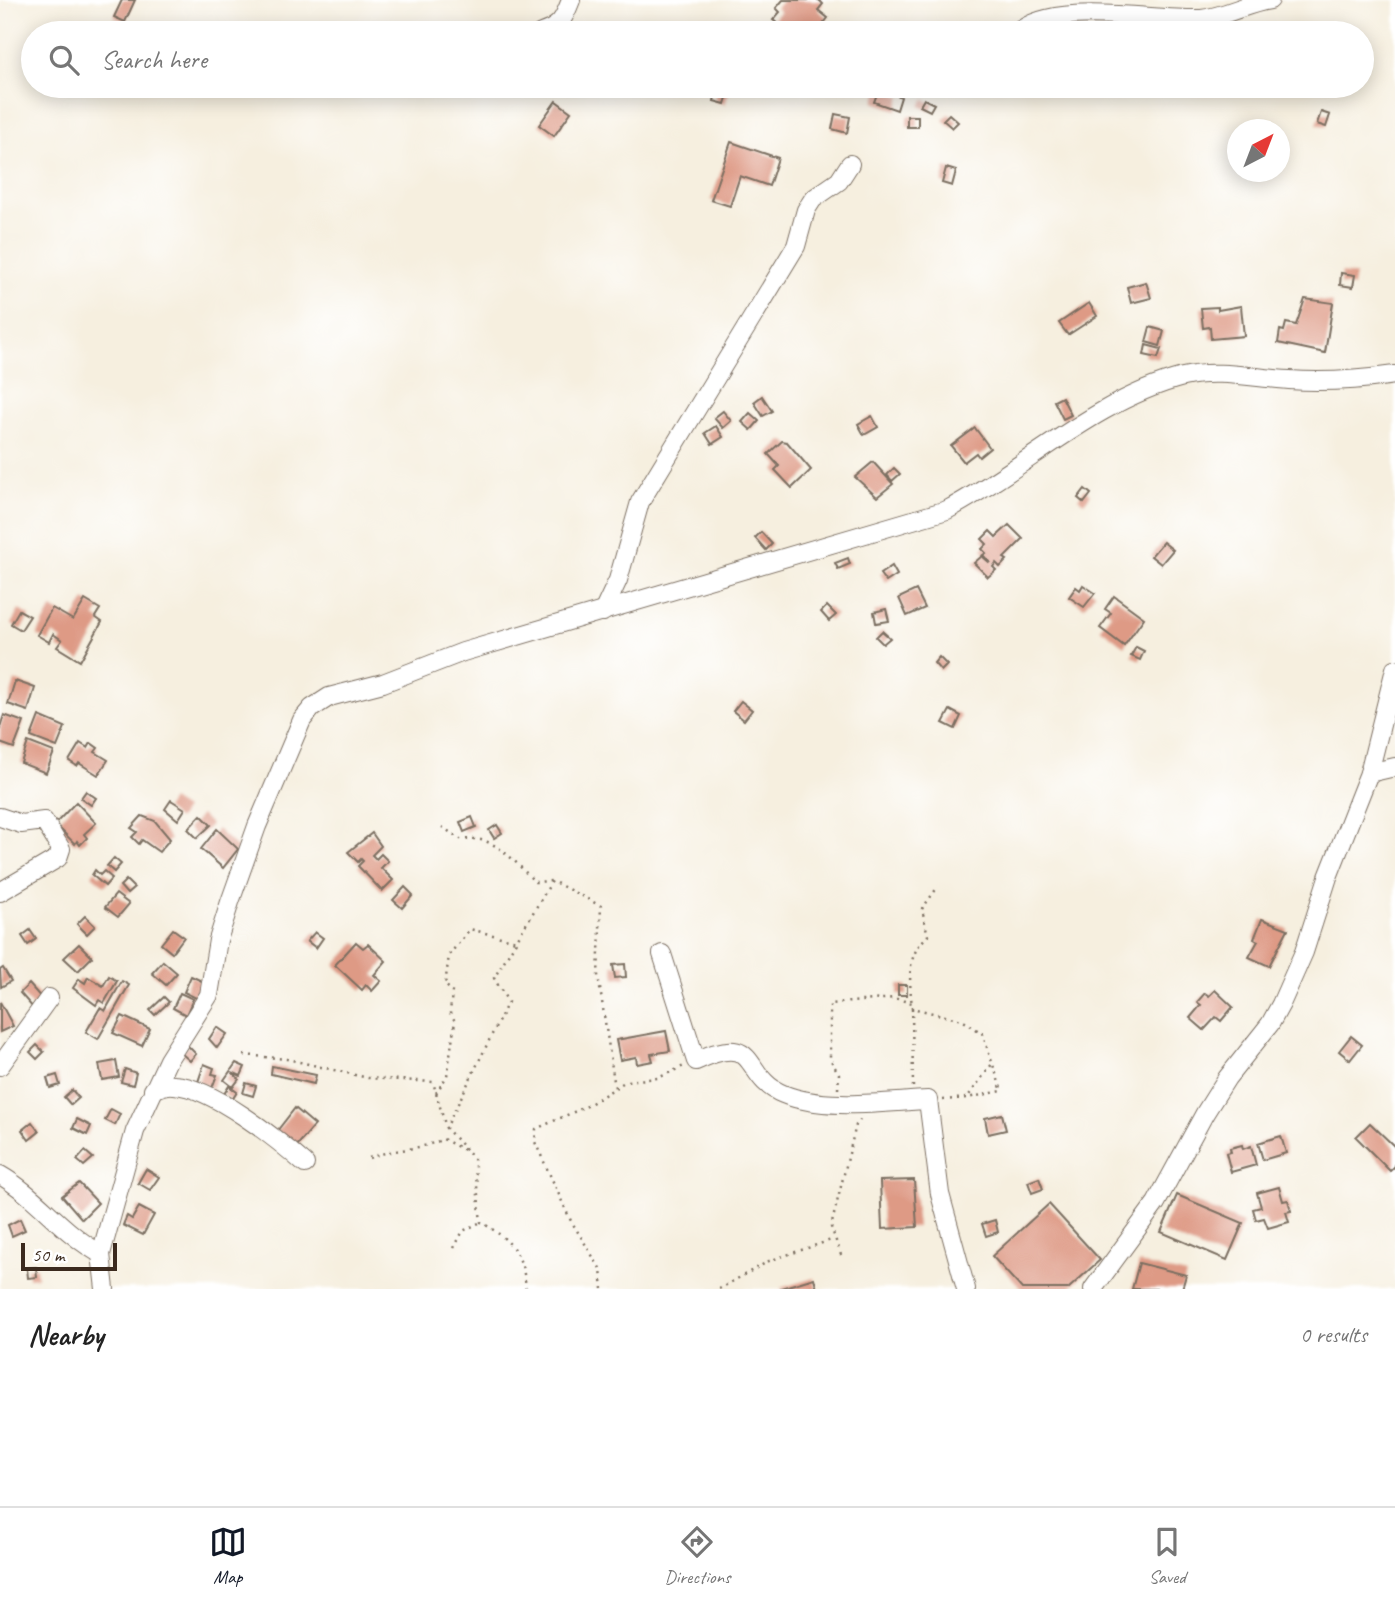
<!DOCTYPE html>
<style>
body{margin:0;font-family:Caveat,sans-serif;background:#f2f2f2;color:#222}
.compass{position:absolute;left:1227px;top:119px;width:63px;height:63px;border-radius:50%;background:#fff;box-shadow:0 4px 18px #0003;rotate:42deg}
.scale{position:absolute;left:21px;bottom:18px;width:96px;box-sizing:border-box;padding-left:7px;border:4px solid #3b2a1e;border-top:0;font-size:19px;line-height:24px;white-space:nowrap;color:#3b2a1e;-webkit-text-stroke:5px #fff;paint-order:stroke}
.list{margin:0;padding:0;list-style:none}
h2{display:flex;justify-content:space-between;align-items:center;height:91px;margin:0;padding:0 28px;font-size:30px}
h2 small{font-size:23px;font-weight:400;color:#767676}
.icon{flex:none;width:38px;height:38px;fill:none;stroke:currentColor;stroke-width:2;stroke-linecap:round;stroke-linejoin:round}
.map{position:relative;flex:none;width:1395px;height:1289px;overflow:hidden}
.search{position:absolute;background:#fff;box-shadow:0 4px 18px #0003;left:21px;right:21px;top:21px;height:77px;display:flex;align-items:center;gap:18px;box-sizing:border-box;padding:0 24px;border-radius:38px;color:#767676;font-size:26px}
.sheet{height:217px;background:#fff}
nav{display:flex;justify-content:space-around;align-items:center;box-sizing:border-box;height:98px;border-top:2px solid #e0e0e0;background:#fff;font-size:19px;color:#767676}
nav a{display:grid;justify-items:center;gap:4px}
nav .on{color:#111827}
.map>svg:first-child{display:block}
</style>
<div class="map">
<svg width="1395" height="1289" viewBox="0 0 1395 1289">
<rect width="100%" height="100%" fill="#fff"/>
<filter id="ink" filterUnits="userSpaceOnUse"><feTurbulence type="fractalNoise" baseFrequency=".0143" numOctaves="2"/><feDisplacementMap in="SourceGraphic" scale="14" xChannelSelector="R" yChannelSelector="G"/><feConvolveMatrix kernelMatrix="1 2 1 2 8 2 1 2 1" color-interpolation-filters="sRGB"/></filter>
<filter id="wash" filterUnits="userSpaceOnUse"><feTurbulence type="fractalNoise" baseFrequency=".00686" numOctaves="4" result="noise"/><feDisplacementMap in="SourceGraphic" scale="28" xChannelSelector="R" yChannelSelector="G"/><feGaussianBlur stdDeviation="1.57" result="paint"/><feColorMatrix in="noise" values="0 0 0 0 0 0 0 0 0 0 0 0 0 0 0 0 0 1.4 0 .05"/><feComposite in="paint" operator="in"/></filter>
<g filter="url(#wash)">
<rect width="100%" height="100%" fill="#f6efdf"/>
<g id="blocks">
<g fill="#de9a85">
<path d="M122 0H135L125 22 114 17Z"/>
<path d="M783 0H819L823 4 818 10 828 18 816 33H790L773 20 780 12 776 8Z"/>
<path d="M880 86 901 97 897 110 874 102Z"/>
<path d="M717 88 729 91 725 104 714 101Z"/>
<path d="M924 99 934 104 930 111 920 106Z"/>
<path d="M556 101 571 112 554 136 539 125Z"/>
<path d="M1321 112 1330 115 1326 127 1317 124Z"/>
<path d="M835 114 850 117 847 133 832 129Z"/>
<path d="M949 114 958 122 952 128 943 120Z"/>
<rect x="907" y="116" width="11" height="11"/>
<path d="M731 142 778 158 769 186 740 176 730 206 711 200Z"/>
<path d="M946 168 956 171 952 186 942 183Z"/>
<path d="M1341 273 1355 275 1353 287 1340 285Z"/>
<path d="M1146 282 1151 298 1131 303 1127 287Z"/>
<path d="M1305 299 1333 303 1325 353 1278 343 1280 330 1284 331 1286 323 1296 325Z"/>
<path d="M1089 303 1097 316 1068 335 1059 323Z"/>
<path d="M1241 306 1244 336 1211 339 1210 327 1203 328 1201 308 1218 307V310Z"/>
<path d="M1150 327 1164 331 1160 346 1146 342Z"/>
<path d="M1146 345 1161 349 1158 358 1144 355Z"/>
<path d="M762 396 772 411 763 416 754 402Z"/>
<path d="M1062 397 1071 415 1063 419 1054 401Z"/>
<path d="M723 411 731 421 723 428 714 418Z"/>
<path d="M750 413 759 421 751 430 742 422Z"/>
<path d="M872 416 878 427 864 435 858 424Z"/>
<path d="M716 426 723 437 712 444 705 433Z"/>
<path d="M975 428 990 448 979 457 976 453 964 462 951 446Z"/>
<path d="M782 441 787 442 811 470 792 488 775 470 779 466 768 454Z"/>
<path d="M873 462 893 484 877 497 855 477Z"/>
<path d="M894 468 900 474 892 481 887 475Z"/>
<path d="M1085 489 1091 494 1084 503 1078 498Z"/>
<path d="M1009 525 1023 539 1004 558 1007 560 1000 567 996 563 993 567 996 570 988 577 974 563 982 556 990 563 983 555 986 553 982 549 987 544 982 539 990 531 996 537Z"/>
<path d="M761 532 772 544 766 550 755 538Z"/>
<path d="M1163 542 1173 550 1161 564 1151 556Z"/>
<path d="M848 558 850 564 838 569 835 563Z"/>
<path d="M892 566 897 575 886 582 880 574Z"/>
<path d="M1083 585 1095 593 1084 607 1069 597 1076 587 1080 590Z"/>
<path d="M916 590 925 608 907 616 899 598Z"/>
<path d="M1114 596 1144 618 1124 646 1100 628 1111 613 1105 609Z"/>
<path d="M85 600 100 609 95 617 102 622 80 661 57 647 62 640 53 634 49 642 37 635 52 608 73 620Z"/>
<path d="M827 606 836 615 829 621 821 612Z"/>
<path d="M886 609 889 621 876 623 874 612Z"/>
<path d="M19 610 30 616 21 630 11 624Z"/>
<path d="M882 631 890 638 883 644 876 637Z"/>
<path d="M1136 647 1144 651 1140 660 1131 656Z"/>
<path d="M939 657 947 665 941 671 934 663Z"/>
<path d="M15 681 35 688 28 711 8 704Z"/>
<path d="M741 701 752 710 744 720 733 711Z"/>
<path d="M950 710 961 716 955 729 943 723Z"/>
<path d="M4 715 24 722 14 748 0 743V727Z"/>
<path d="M39 716 65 727 57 747 31 737Z"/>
<path d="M28 742 54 752 46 773 21 763Z"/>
<path d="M80 743 88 748 91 743 98 748 95 752 108 760 98 775 79 763 77 766 69 761Z"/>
<path d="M86 791 96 798 91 805 81 798Z"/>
<path d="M171 800 185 809 178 820 165 809Z"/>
<path d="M76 802 96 823 84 834 87 838 80 845 77 841 75 844 55 824Z"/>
<path d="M201 815 211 825 197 838 188 829Z"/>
<path d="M142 816 155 821 170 839 159 852 142 840 139 844 132 837 137 832 131 828Z"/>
<path d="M472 817 476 827 464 832 460 822Z"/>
<path d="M497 825 502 833 494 838 489 830Z"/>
<path d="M217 829 238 849 223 868 201 849Z"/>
<path d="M372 833 381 846 372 855 376 859 381 854 388 861 381 868 393 880 382 891 358 866 363 861 361 859 358 862 348 852Z"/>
<path d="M114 858 121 864 114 872 107 866Z"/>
<path d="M95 870 100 875 104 871 112 878 105 886 92 875Z"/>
<path d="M126 880 134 888 127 894 120 886Z"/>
<path d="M405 887 413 895 402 908 393 900Z"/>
<path d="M116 894 129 904 118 917 105 907Z"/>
<path d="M85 916 95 926 87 934 77 924Z"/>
<path d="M1262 919 1288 929 1269 966 1249 957 1258 941 1254 939Z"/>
<path d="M173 929 184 937 172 953 161 944Z"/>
<path d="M30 930 36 939 28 945 22 936Z"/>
<path d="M315 932 323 938 316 948 307 941Z"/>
<path d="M356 942 363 948 368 944 386 961 374 975 381 981 372 991 366 985 362 990 335 965Z"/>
<path d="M79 944 92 957 78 971 64 958Z"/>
<path d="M163 961 177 973 166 985 152 973Z"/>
<path d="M625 964 626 977 615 978 613 965Z"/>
<path d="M3 968 11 981 1 987 0 970Z"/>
<path d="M109 976 117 981 104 1003 99 1000 96 1005 73 988 79 979 85 983 88 977 103 986Z"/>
<path d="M191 976 206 983 198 999 184 992Z"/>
<path d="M122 981 129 985 98 1039 86 1032 100 1008 105 1011Z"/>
<path d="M29 984 43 1000 34 1009 20 993Z"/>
<rect x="898" y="985" width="9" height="10"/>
<path d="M1215 990 1233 1007 1221 1021 1216 1017 1204 1030 1190 1018 1201 1005 1197 1002 1205 993 1209 996Z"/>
<path d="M180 993 193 999 186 1015 173 1008Z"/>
<path d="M164 997 169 1002 155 1015 150 1010Z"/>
<path d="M0 1002 13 1026 0 1032Z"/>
<path d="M122 1016 150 1029 142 1046 113 1033Z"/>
<path d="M217 1027 227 1034 217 1048 209 1039Z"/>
<path d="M666 1031 670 1051 651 1054 653 1061 637 1064 636 1057 620 1060 616 1040Z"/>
<path d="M1351 1036 1362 1045 1350 1060 1339 1051Z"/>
<path d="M37 1045 44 1052 37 1059 30 1052Z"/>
<path d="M188 1046 196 1054 190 1061 181 1053Z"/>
<path d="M116 1061 119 1077 102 1080 99 1064Z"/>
<path d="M236 1063 245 1067 241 1076 232 1072 239 1079 233 1087 224 1080Z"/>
<path d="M204 1064 214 1068 212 1074 217 1075 212 1088 198 1082Z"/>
<path d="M272 1066 316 1075 314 1084 271 1074Z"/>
<path d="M125 1069 136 1073 133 1085 121 1082Z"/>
<path d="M57 1075 60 1085 50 1088 47 1078Z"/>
<path d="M246 1083 256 1086 253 1096 243 1093Z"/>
<path d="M229 1086 237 1092 232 1100 224 1094Z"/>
<path d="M72 1090 79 1098 71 1105 64 1097Z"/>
<path d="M295 1108 315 1125 296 1147 277 1131Z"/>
<path d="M111 1109 120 1114 115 1125 105 1120Z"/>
<path d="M1002 1114 1006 1130 988 1134 985 1118Z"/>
<path d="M77 1119 91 1126 87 1135 73 1128Z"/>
<path d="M32 1122 39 1132 29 1140 22 1130Z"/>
<path d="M1370 1123 1395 1147V1166L1390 1171 1356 1137Z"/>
<path d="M1281 1136 1286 1153 1263 1160 1258 1143Z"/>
<path d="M1242 1145 1243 1149 1251 1146 1256 1165 1231 1172 1226 1153 1231 1152 1230 1148Z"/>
<path d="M85 1151 93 1158 84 1166 77 1160Z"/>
<path d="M146 1169 159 1177 150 1190 138 1183Z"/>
<path d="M1039 1178 1043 1189 1032 1193 1028 1182Z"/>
<path d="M914 1180 917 1227 882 1229 880 1181Z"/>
<path d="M79 1183 98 1203 82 1219 62 1196Z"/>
<path d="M1279 1187 1283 1201 1288 1200 1291 1211 1286 1212 1289 1222 1268 1228 1264 1218 1256 1220 1253 1209 1261 1207 1257 1193Z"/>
<path d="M1177 1195 1243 1223 1227 1260 1161 1232Z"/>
<path d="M1049 1204 1100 1260 1068 1289H1022L992 1256Z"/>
<path d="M139 1207 154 1215 143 1235 123 1225 127 1216 132 1219Z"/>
<path d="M20 1219 25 1230 12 1236 8 1225Z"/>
<path d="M995 1220 998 1232 986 1236 982 1224Z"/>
<path d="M1139 1263 1186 1275 1182 1289H1132Z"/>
<path d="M36 1267 37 1277 28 1278 27 1268Z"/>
<path d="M814 1278 817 1289H781V1288Z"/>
</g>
</g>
</g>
<g filter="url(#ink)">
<use href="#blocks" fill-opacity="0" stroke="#7c6f62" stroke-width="2"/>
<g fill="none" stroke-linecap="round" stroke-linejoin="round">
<defs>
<g id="minor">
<path d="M541 33C561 27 564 18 571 0"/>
<path d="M1017 33C1054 0 1152 21 1201 19 1224 17 1247 3 1270 0"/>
<path d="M603 612 618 580 640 502 796 246 806 210 813 199 839 181 850 164"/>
<path d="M1369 773 1395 767"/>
<path d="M0 817 21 824 44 821 61 849 58 858 0 892"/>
<path d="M662 954 696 1061C761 1030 741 1077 783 1094 824 1111 885 1102 928 1100L940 1194 966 1289"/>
<path d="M0 1066 49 998"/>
<path d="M153 1090C160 1087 167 1084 174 1085 212 1087 277 1139 305 1164"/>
<path d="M0 1175C37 1196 62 1233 101 1254"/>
<path d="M105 1289 101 1254 135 1131 168 1060 209 995 218 940 230 902 257 826 302 720 312 708 329 697 383 683 463 652 947 510C1026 468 1095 400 1183 377 1217 369 1254 378 1289 380 1325 383 1360 380 1395 375"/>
<path d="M1093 1289 1156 1203 1205 1113 1227 1078 1270 1024 1281 1004 1304 952 1328 877 1369 773 1395 669"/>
</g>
</defs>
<use href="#minor" stroke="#7c6f62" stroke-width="20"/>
<g stroke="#7c6f62" stroke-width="2.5" stroke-dasharray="2 5" stroke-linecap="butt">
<path d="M442 827 462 840C493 833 514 861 535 882L552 881"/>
<path d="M912 1008C910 981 905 955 928 936L922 909 937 888"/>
<path d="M244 1055 287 1059 368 1078 433 1082 446 1128"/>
<path d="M913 1087 912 1008 962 1020 982 1033 1002 1091 967 1098"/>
<path d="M838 1089 839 1074 830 1059V1004L894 998 912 1003"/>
<path d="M436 1093 447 1076 455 1021 450 1013 452 991 445 985 449 955 470 929 516 941"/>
<path d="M943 1100 967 1098 992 1064"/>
<path d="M369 1158C393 1148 419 1151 443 1139L464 1150"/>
<path d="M454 1248 463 1231 481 1222"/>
<path d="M841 1255 831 1227 856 1125 860 1120"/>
<path d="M526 1289C523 1253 511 1240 481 1222L474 1159 446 1128 508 1002 494 978 552 881 601 906 598 975 615 1088"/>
<path d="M603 1289 601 1270 570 1219 535 1142 536 1129 587 1106 626 1081 658 1078 684 1066"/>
<path d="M719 1289 769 1261 834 1239"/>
</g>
<use href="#minor" stroke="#fff" stroke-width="18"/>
</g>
</g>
</svg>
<svg class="compass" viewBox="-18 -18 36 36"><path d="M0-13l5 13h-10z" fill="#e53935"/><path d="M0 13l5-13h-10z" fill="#767676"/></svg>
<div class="scale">50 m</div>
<div class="search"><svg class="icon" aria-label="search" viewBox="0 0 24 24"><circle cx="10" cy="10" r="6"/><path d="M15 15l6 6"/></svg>Search here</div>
</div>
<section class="sheet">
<h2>Nearby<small>0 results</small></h2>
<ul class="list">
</ul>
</section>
<nav>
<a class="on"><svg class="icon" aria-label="map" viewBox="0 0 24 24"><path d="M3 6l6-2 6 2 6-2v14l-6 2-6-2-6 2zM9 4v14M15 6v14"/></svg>Map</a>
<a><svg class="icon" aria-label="directions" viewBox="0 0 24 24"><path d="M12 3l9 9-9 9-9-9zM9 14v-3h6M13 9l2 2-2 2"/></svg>Directions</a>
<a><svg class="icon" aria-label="saved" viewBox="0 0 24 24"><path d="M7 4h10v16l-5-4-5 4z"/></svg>Saved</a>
</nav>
